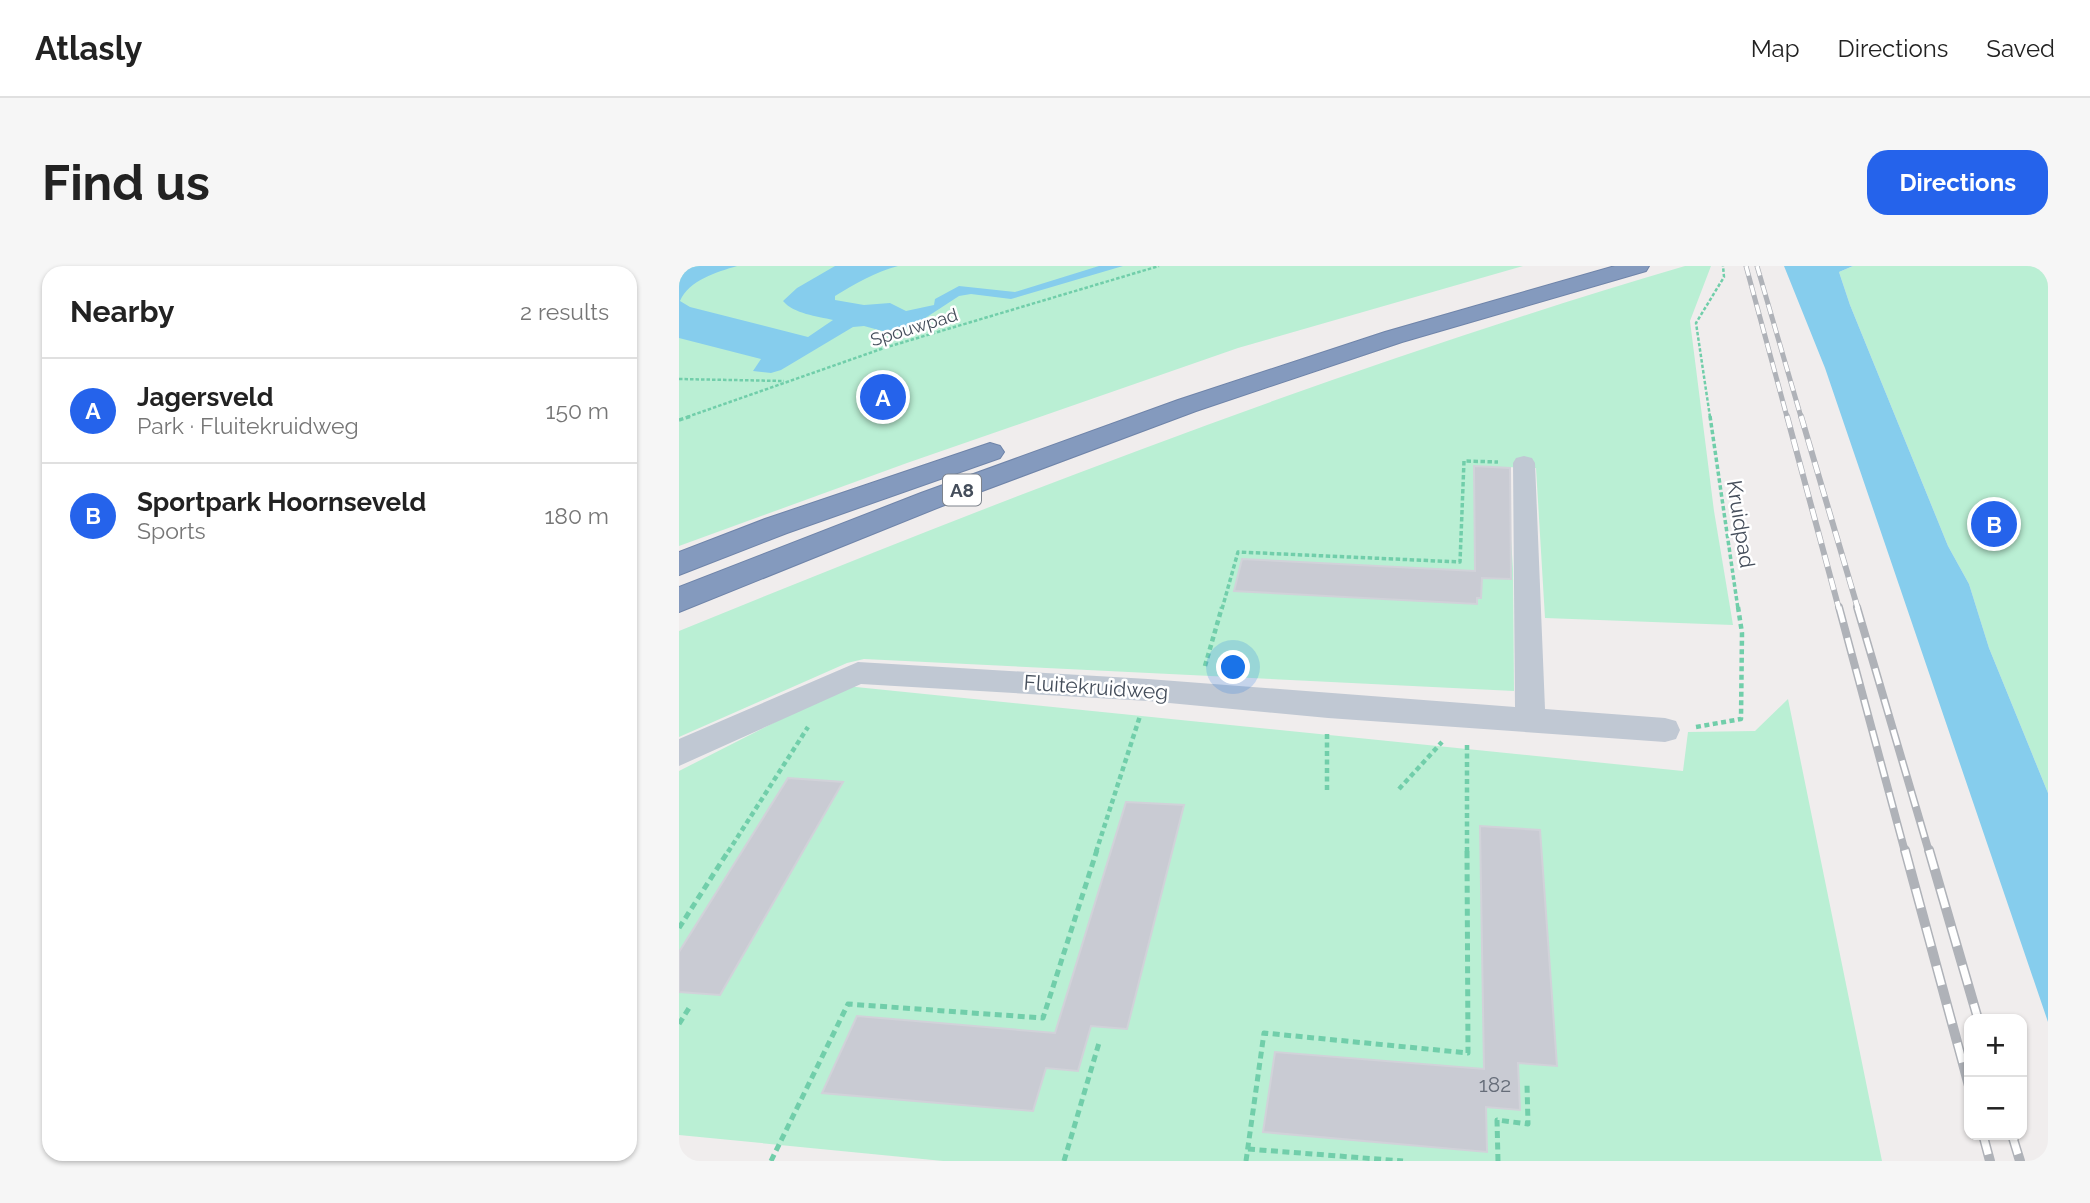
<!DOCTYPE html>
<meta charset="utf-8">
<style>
body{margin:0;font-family:Raleway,sans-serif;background:#f6f6f6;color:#222}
.controls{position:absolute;right:21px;bottom:21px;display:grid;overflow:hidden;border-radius:14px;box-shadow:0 2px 5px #0004}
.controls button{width:63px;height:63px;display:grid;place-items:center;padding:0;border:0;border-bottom:2px solid #e0e0e0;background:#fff;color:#222;font:35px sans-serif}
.you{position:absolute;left:555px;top:402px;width:24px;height:24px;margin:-18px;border:5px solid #fff;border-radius:50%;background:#1a73e8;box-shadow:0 0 0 10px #1a73e833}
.badge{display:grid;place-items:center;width:46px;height:46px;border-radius:50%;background:#2563eb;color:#fff;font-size:23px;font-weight:700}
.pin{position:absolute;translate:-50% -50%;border:4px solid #fff;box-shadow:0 2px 7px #0006}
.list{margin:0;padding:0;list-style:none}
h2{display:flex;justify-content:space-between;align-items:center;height:91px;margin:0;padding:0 28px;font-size:30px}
h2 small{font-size:23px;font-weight:400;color:#767676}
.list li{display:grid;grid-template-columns:46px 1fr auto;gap:21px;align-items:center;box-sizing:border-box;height:105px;padding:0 28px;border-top:2px solid #e0e0e0}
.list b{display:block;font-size:26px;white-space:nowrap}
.list p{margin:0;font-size:23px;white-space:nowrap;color:#767676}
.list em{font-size:23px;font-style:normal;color:#767676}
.map{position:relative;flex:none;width:1369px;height:895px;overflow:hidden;border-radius:21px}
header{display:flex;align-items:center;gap:42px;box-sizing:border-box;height:98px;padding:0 35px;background:#fff;border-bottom:2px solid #e0e0e0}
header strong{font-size:33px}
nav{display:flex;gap:38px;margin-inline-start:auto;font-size:24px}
.intro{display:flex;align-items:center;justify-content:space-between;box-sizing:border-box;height:168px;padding:0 42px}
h1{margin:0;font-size:49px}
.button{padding:18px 32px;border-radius:21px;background:#2563eb;color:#fff;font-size:24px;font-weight:700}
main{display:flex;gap:42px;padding:0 42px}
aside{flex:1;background:#fff;border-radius:21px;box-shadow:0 2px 5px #0004}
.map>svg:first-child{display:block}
</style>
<header>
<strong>Atlasly</strong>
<nav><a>Map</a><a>Directions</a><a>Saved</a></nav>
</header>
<div class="intro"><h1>Find us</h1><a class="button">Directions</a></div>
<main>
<aside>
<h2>Nearby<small>2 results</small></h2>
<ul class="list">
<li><span class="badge">A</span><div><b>Jagersveld</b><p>Park · Fluitekruidweg</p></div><em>150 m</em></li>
<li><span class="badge">B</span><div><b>Sportpark Hoornseveld</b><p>Sports</p></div><em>180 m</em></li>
</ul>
</aside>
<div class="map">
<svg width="1369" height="895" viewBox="0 0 1369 895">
<rect width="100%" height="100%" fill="#f0eded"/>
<g fill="#baefd4">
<path d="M0 0H844L559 82 228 197 0 280Z"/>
<path d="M1006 0H1032L1011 55 1035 245 1054 359 866 352 857 202 827 201 834 303 835 425 185 393 168 397 0 471V365C331 230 663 101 1006 0Z"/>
<path d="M1174 0H1369V527L1310 382 1290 318 1269 280 1171 39 1160 6Z"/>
<path d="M167 420 1004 505 1009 466 1076 465 1109 433 1203 895H264L0 869V505Z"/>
</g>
<g fill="#86cded">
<path d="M0 0H58C38 6 10 14 1 35L11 41 129 71 154 54C138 50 115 48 104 35L118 22 156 0H219C196 6 176 18 156 30V34L185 39 211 37 227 45 255 39 256 33 280 20 336 26 420 0H444L332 33 292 28 280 30 234 60 207 66 185 60 174 61 102 104 92 107 74 105 82 93 0 72Z"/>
<path d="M1105 0H1174L1160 6 1171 39 1269 280 1290 318 1310 382 1369 527V756L1146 102Z"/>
</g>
<g fill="#c9cbd3" stroke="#d1d2d9" stroke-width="2">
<path d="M795 200 831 202 832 313 803 312 802 332H798V338L555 325 563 293 796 305Z"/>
<path d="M109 512 164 516 41 729 0 726V686Z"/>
<path d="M447 536 505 539 448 763 412 760 399 805 367 802 354 845 143 827 178 750 376 767Z"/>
<path d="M801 560 861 564 878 800 839 797 841 844 807 841 808 886 584 866 596 786 805 803Z"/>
</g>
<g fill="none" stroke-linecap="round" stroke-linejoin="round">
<defs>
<g id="highway">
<path d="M936 0H970L967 5 723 76 517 145 263 240 0 346V321L242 227 499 134 706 66Z"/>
<path d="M311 177 321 180 325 186 321 192 108 267 0 309V286L86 253Z"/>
</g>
</defs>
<use href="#highway" stroke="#6f84a9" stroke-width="2"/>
<g stroke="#71ceaa" stroke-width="2.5" stroke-dasharray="3.5 2" stroke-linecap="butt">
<path d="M0 113 105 115"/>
<path d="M8 151 205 82 480 0"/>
<path d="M1031 151 1017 57 1045 11 1044 0"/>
</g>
<g stroke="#71ceaa" stroke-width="3.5" stroke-dasharray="4.5 2.5" stroke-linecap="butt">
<path d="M1031 150 1059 343"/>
<path d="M0 154 13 150"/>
<path d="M543 343 559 286 781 296 785 195 819 196"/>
</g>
<g stroke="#71ceaa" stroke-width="4.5" stroke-dasharray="5 3.5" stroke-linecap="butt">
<path d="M526 400 543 341"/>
<path d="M1017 461 1062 453 1063 367 1059 341"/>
<path d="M648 468V526"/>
<path d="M788 479V586"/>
<path d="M720 523 763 476"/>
<path d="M49 586 129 461"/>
<path d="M417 586 461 450"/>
</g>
<g stroke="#71ceaa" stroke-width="5" stroke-dasharray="7 4.5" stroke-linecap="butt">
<path d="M0 662 50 584"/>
<path d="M0 758 10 742"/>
<path d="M569 883 724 895"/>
<path d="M92 895 169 738 364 752 418 584"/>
<path d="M385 895 420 777"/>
<path d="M567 895 585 767 789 787 788 584"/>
<path d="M819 895 818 854 849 858 848 818"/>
</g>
<path fill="#c0c8d3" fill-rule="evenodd" d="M845 190 853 192 856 197 866 443 986 452 997 455 1001 464 997 473 986 476 649 452 469 435 182 418 0 500V473L179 396 469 413 836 441 834 197 837 192Z"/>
<use href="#highway" fill="#849abe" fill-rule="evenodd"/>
<defs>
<g id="rail-far3">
<path d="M1067 0 1108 151"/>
<path d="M1078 0 1122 151"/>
</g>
<g id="rail-far2">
<path d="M1108 150 1160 343"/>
<path d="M1122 150 1179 343"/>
</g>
<g id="rail-far1">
<path d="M1160 341 1226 586"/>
<path d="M1178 341 1250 586"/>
</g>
<g id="rail">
<path d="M1226 584 1290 820"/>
<path d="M1250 584 1299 753"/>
<path d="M1304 869 1311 895"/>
<path d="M1333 869 1341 895"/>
</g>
</defs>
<use href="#rail-far3" stroke="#afb2b8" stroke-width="5"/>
<use href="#rail-far2" stroke="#afb2b8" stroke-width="6"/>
<use href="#rail-far1" stroke="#afb2b8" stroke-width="8"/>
<use href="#rail" stroke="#afb2b8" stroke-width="10"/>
<use href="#rail-far3" stroke="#fff" stroke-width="3.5" stroke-dasharray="10" stroke-linecap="butt"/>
<use href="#rail-far2" stroke="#fff" stroke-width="4.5" stroke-dasharray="12" stroke-linecap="butt"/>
<use href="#rail-far1" stroke="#fff" stroke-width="5" stroke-dasharray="16" stroke-linecap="butt"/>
<use href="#rail" stroke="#fff" stroke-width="7" stroke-dasharray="20" stroke-linecap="butt"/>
</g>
<g text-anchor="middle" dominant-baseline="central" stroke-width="5" stroke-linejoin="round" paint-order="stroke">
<g font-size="18" fill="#454e5b" stroke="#fff">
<text transform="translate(235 61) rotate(-17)">Spouwpad</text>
</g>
<rect fill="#fff" stroke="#7d838c" stroke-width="2" x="264" y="208.5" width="38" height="31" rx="5"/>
<g font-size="19" font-weight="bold" fill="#454e5b">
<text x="283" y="224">A8</text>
</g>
<g font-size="21" fill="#454e5b" stroke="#fff">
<text transform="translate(1062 258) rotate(81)">Kruidpad</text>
<text transform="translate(417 421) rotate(4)">Fluitekruidweg</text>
</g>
<g font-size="21" fill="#666d79">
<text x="816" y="818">182</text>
</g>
</g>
</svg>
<div class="controls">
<button>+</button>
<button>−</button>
</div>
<div class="you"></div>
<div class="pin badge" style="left:204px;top:131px">A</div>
<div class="pin badge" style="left:1315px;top:258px">B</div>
</div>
</main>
